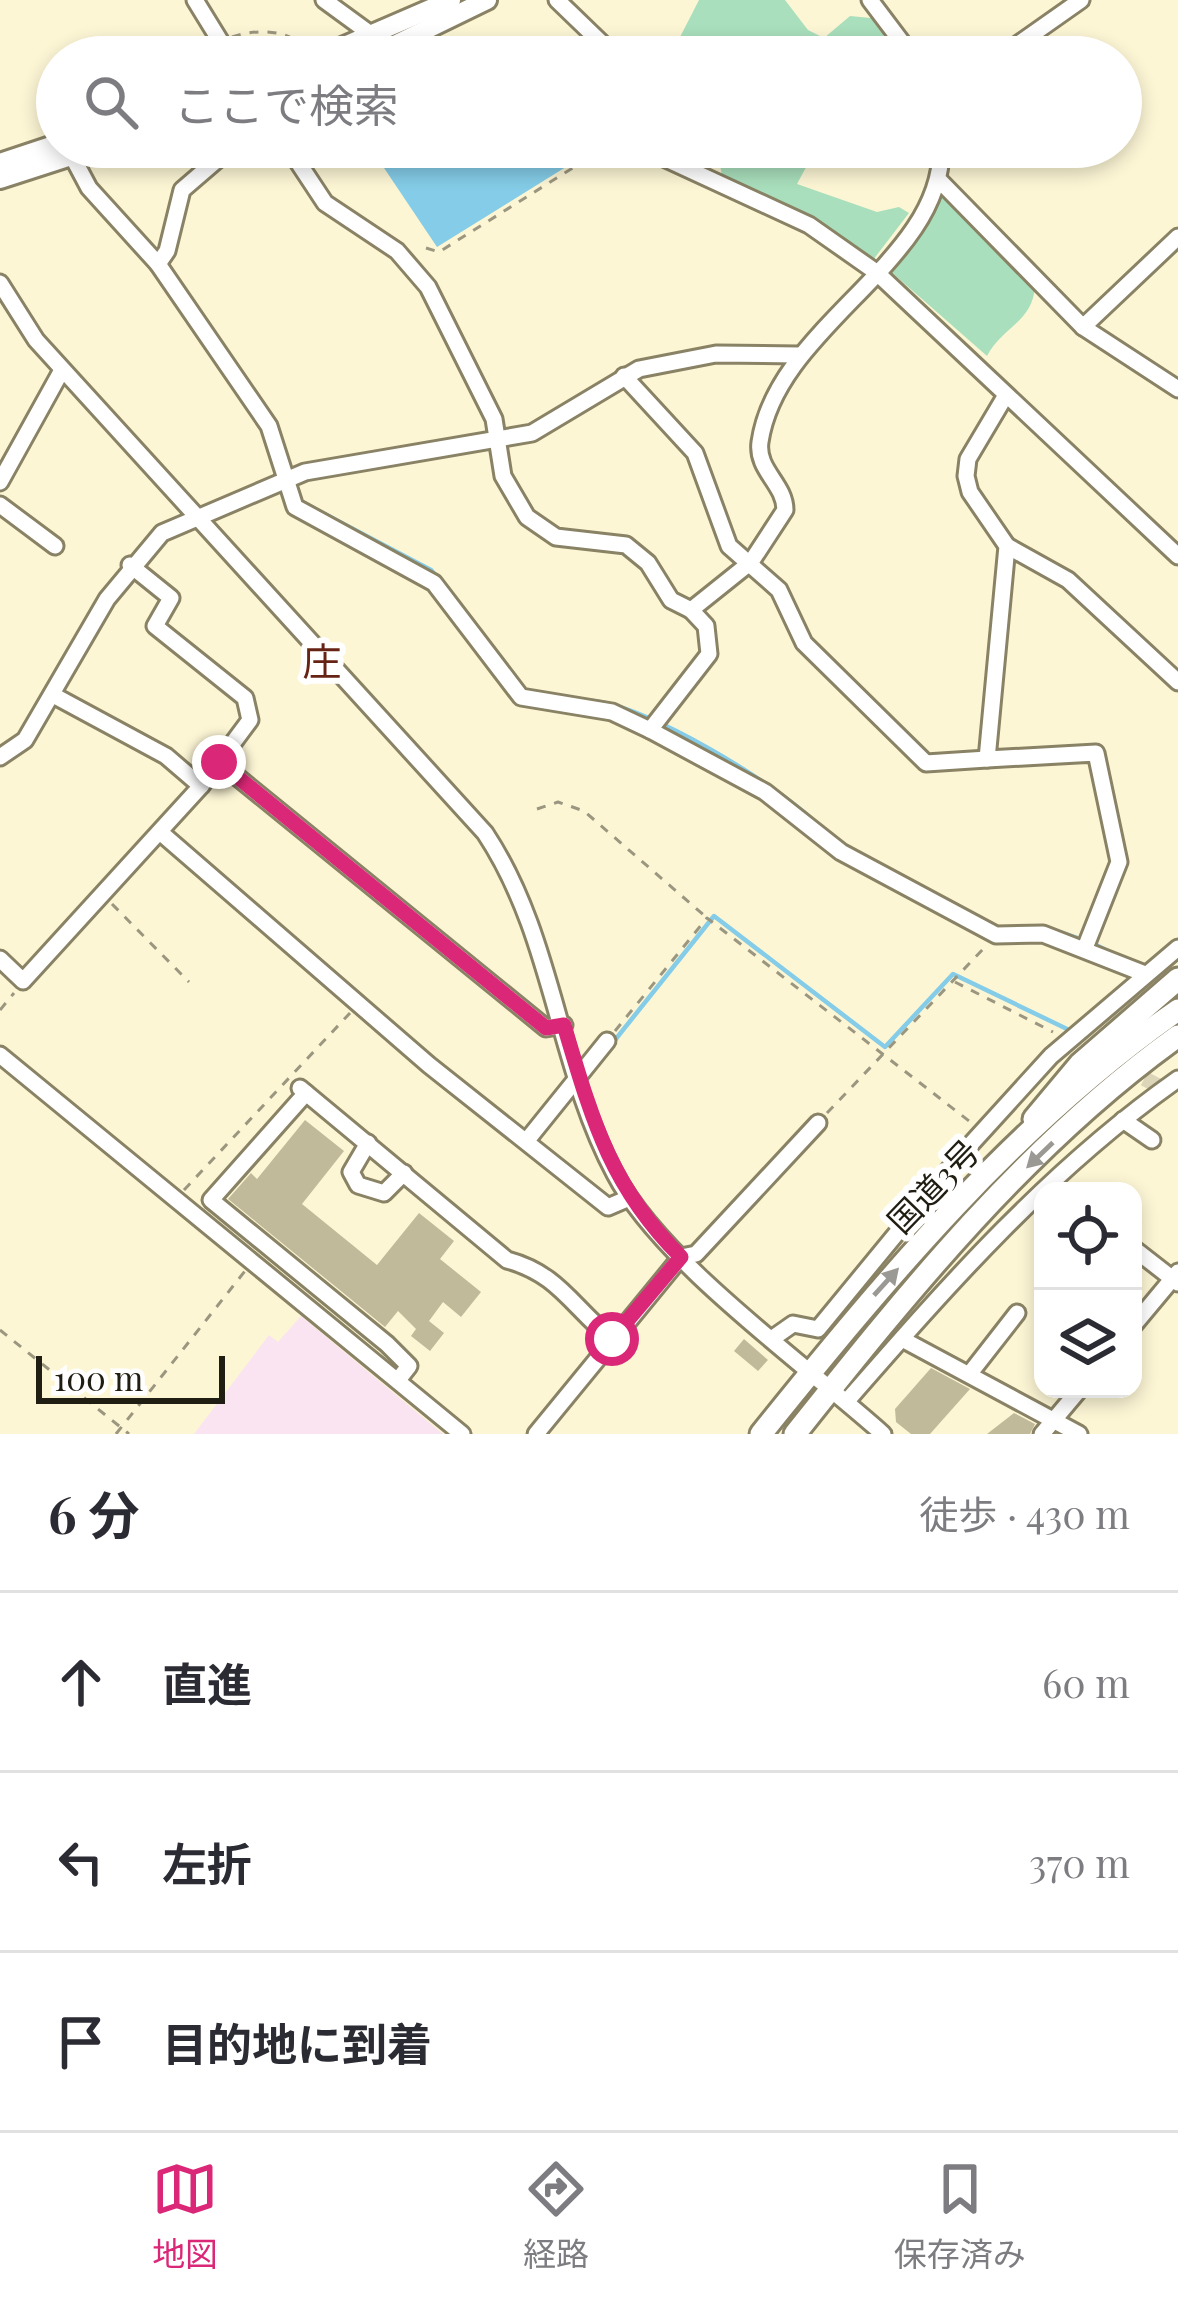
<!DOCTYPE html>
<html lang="ja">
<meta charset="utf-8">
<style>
body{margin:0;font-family:"Playfair Display","Noto Sans JP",serif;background:#f7f7f7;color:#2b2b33}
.controls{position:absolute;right:36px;bottom:36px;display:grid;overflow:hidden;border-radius:24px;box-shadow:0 6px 18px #0003}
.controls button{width:108px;height:108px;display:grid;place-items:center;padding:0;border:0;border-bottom:3px solid #e1e1e2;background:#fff;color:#2b2b33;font:60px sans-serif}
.scale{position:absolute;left:36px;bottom:30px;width:189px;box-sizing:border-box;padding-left:12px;border:6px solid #201d12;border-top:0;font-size:33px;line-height:42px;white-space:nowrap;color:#201d12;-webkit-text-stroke:9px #fff;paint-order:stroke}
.stop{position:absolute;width:36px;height:36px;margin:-27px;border:9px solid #db2777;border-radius:50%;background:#fff}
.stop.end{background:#db2777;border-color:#fff;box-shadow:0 3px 12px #0008}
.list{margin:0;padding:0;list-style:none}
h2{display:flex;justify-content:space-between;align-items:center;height:156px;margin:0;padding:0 48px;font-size:51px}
h2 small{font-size:39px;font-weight:400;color:#7c7c81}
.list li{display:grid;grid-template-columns:78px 1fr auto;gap:36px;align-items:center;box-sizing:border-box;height:180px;padding:0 48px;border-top:3px solid #e1e1e2}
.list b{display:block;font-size:45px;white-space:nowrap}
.list em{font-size:39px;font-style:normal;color:#7c7c81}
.icon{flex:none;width:66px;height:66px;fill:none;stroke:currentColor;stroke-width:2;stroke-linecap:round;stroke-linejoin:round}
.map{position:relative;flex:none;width:1178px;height:1434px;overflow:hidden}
.search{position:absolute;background:#fff;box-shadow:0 6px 18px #0003;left:36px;right:36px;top:36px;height:132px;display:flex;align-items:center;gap:30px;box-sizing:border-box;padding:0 42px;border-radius:66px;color:#7c7c81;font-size:45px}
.sheet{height:696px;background:#fff}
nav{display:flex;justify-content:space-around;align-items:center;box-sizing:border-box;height:168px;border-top:3px solid #e1e1e2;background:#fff;font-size:33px;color:#7c7c81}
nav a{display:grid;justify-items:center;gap:6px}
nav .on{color:#db2777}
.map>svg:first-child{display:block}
</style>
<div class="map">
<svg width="1178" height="1434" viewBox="0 0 1178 1434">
<rect width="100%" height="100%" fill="#fdf6d5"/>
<path fill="#fae4f1" d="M301 1316 443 1434H444H194L269 1335 278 1342Z"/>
<g fill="#a9dfbc">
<path d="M699 0H785L808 30 824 38 850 16 871 18 884 31 883 57H678L679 39Z"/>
<path d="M716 147H817L797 184 877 212 899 207 909 213 873 260 785 204 722 175Z"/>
<path d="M945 193 1035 286C1033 322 1002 327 987 356L890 271 937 196Z"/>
</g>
<path fill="#84cce7" d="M370 147H598L437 247Z"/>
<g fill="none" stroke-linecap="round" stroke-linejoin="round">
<g stroke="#84cce7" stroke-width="4.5">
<path d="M300 501 431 570 467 614"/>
<path d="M592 701C647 705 776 784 816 823"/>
<path d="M849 848 971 913"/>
<path d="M1044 927 1083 940"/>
<path d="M1094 944 1116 955"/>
<path d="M611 1045 714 916 885 1047 953 974 1067 1029"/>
</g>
</g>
<g fill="#c0ba9b">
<path d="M305 1120 344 1151 302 1204 377 1265 419 1213 454 1241 440 1259 481 1292 461 1317 443 1302 429 1321 444 1333 430 1351 411 1336 416 1329 398 1311 385 1327 228 1199 251 1173 257 1179Z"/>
<path d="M744 1339 768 1360 758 1371 734 1351Z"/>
<path d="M931 1368 970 1389 930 1434H911L896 1422 895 1409Z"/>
<path d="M1014 1413 1035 1424 1030 1434H987Z"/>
</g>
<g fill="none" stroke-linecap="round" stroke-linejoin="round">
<path stroke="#dcd5b8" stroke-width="15" stroke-dasharray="15 8" stroke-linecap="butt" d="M1124 1068 1164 1089"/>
<defs>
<g id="minor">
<path d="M195 0 230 57"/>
<path d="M324 0 402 57"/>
<path d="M557 0 616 57"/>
<path d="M870 0 913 57"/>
<path d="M202 57 223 48"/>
<path d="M1000 57 1081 0"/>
<path d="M288 147 325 203 397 251 428 287 494 419 503 476 527 517 556 537 626 545 648 563 671 600 691 610"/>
<path d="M640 147 809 225 876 272 1178 556"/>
<path d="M72 156 89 188 158 264 269 426 295 507 434 583 521 697 612 712 650 730 765 792 841 852 996 935 1043 934 1145 974"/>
<path d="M940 181 1083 327 1178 389"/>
<path d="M158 264 167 251 182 190 232 147"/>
<path d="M0 283 36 340 485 833C554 937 557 1066 615 1174 661 1262 805 1364 883 1434"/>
<path d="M1083 327 1178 237"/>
<path d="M624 376 695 453 729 546 779 590 804 643 926 763 987 759"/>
<path d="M1006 395 968 459 966 476 970 492 1007 546 987 759 1096 753 1119 862 1085 948"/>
<path d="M0 482 62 370"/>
<path d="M0 505 55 546"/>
<path d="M1007 546 1068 580 1178 682"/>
<path d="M53 695 166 756 201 786"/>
<path d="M650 730 709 654 706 626 691 610 751 562 785 510C785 484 756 470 760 442 777 325 944 262 941 147"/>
<path d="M0 757 25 740 107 599 162 533 305 472 532 433 639 369 716 354 798 355"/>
<path d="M219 762 546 1028 564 1025"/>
<path d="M160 832 429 1065 608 1207 629 1198"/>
<path d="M0 959 23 981 201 786 250 720 245 698 155 626 171 598 130 565"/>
<path d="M0 1055 462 1434"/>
<path d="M300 1088 507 1260C559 1274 572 1307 612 1339"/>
<path d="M306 1093 211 1200 387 1344 409 1366 398 1380"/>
<path d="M1123 1120 1152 1140"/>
<path d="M528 1139 607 1041"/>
<path d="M368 1143 351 1172 358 1185 384 1193 404 1173"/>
<path d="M1133 1248 1178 1283"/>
<path d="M1133 1326 1178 1272"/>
<path d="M773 1338 793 1324 818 1329 961 1155 1051 1056 1178 948"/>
<path d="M902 1339 1079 1434"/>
<path d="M971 1372 1017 1313"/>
<path d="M847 1401C949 1284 1050 1169 1178 1079"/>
<path d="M536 1434 681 1257 696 1254 818 1123"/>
<path d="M1042 1434 1080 1389"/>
</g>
<g id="major">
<path d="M319 57 451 0"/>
<path d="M370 57 487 0"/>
<path d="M0 163 57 144"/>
<path d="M0 179 99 147"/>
</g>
<g id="highway">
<path d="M1034 1119 1080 1064 1178 979"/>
<path d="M761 1434C885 1280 1014 1124 1178 1010"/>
<path d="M795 1434C909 1291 1027 1144 1178 1036"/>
</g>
</defs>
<use href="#minor" stroke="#898265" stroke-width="21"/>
<use href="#major" stroke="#898265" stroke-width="24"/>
<use href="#highway" stroke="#898265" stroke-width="27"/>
<g stroke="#9b967f" stroke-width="3" stroke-dasharray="9 9" stroke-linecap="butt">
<path d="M232 37C256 29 289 28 306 50"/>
<path d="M426 248 439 252 606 147"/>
<path d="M537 809 558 802 584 811 706 917"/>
<path d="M112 904 189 982"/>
<path d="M955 982 1053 1032"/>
<path d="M0 1010 14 993"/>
<path d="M615 1031 707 918 973 1124"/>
<path d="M827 1113 986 946"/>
<path d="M184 1190 350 1013"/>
<path d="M0 1330 129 1434"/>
<path d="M116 1434 245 1271"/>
</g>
<use href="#minor" stroke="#fff" stroke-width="15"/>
<use href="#major" stroke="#fff" stroke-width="18"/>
<use href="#highway" stroke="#fff" stroke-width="21"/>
</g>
<defs><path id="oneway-solid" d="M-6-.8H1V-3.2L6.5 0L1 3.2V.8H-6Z" transform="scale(3)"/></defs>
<g fill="#9b9994">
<use href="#oneway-solid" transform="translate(1040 1155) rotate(136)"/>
<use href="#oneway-solid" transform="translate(886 1282) rotate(-48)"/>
</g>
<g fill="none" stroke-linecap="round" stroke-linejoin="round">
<path stroke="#db2777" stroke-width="15" d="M219 762 546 1028 564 1025C592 1119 610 1186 681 1257L612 1339"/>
</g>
<g text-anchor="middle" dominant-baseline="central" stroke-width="12" stroke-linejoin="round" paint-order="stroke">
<g font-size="33" fill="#201d12" stroke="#fff">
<text transform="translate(932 1185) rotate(-46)">国道3号</text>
</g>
<g font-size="39" fill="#662313" stroke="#fff">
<text x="322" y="660">庄</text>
</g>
</g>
</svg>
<div class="controls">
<button><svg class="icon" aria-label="locate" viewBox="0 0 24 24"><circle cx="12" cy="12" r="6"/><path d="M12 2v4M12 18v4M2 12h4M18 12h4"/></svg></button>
<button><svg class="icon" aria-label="layers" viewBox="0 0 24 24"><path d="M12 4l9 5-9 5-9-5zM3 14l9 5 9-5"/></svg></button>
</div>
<div class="scale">100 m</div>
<div class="stop" style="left:612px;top:1339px"></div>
<div class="stop end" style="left:219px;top:762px"></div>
<div class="search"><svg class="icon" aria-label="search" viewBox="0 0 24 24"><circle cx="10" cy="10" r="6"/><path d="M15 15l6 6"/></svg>ここで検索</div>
</div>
<section class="sheet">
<h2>6 分<small>徒歩 · 430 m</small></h2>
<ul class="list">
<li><svg class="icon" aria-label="ahead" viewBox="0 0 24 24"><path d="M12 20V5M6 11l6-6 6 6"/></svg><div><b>直進</b></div><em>60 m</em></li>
<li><svg class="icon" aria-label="left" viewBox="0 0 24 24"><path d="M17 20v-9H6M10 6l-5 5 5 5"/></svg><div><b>左折</b></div><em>370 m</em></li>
<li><svg class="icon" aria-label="arrive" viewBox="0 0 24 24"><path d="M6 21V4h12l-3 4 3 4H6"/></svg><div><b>目的地に到着</b></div></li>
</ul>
</section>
<nav>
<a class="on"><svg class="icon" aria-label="map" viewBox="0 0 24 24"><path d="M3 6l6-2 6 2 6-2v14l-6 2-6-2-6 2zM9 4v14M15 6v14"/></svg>地図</a>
<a><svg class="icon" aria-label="directions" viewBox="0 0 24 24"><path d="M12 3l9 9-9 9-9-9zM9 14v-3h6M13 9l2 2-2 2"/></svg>経路</a>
<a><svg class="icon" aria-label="saved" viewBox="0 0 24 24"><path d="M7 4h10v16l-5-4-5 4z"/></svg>保存済み</a>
</nav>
